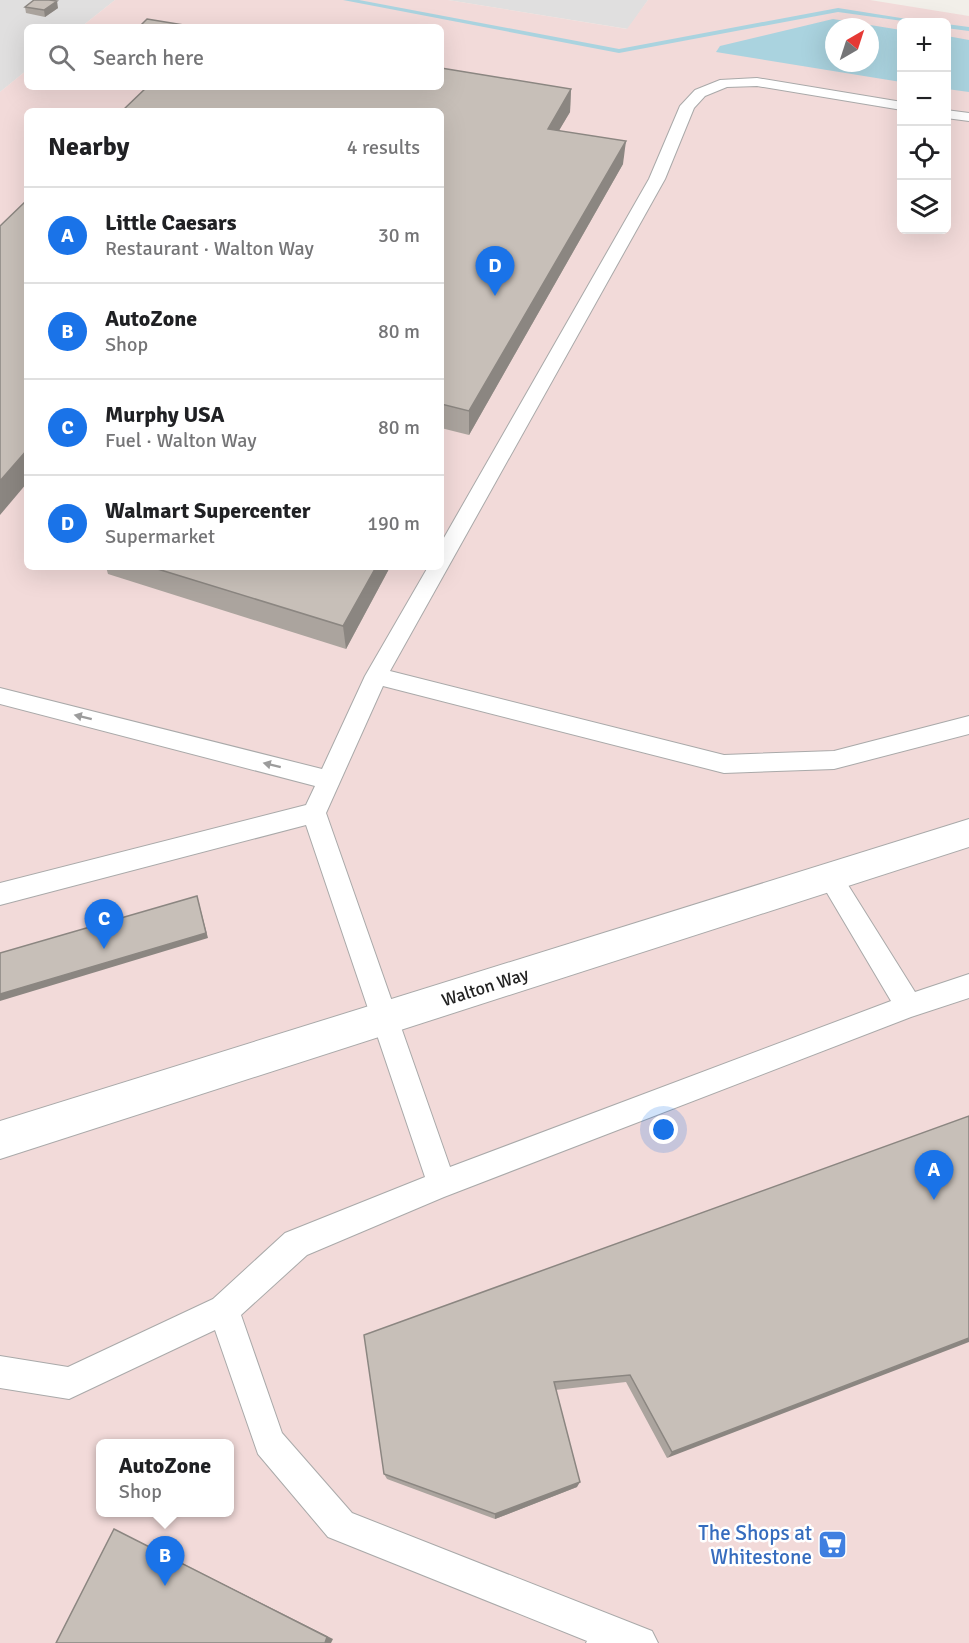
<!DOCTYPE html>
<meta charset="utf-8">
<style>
body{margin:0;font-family:Signika,sans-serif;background:#f6f6f6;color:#202124}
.controls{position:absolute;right:18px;top:18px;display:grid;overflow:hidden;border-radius:9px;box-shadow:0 6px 24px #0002}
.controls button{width:54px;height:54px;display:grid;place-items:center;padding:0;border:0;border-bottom:2px solid #e0e0e0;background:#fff;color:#202124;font:30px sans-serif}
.compass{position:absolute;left:825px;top:18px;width:54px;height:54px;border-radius:50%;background:#fff;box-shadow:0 6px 24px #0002;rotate:39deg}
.you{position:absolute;left:664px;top:1130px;width:21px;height:21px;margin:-15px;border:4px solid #fff;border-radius:50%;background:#1a73e8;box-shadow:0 0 0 9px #1a73e833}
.badge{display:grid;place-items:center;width:39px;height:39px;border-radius:50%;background:#1a73e8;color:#fff;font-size:20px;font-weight:700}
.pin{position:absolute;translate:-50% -50px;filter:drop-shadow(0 2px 3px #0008)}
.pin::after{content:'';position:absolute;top:32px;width:21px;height:18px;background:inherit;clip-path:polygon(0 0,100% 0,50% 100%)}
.popup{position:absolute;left:96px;top:1439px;width:138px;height:78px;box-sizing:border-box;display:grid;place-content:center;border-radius:9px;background:#fff;filter:drop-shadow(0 2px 4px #0005);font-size:20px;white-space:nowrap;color:#757577}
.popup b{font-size:22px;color:#202124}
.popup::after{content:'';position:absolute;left:50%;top:100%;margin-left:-12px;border:12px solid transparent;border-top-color:#fff}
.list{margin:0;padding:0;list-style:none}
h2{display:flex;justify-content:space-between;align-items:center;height:78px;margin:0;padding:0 24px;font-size:26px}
h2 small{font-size:20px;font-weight:400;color:#757577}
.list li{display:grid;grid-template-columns:39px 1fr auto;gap:18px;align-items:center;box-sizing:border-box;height:96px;padding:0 24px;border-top:2px solid #e0e0e0}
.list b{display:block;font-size:22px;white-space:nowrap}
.list p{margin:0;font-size:20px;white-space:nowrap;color:#757577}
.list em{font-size:20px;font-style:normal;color:#757577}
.icon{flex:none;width:33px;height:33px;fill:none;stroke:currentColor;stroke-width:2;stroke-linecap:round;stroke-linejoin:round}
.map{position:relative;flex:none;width:969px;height:1643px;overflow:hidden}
.search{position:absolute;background:#fff;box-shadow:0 6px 24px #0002;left:24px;top:24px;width:420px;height:66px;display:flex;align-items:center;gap:15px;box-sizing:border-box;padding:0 21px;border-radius:9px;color:#757577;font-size:22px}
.panel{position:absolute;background:#fff;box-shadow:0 6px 24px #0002;left:24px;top:108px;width:420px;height:462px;border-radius:9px}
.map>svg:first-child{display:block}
</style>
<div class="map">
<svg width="969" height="1643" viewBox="0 0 969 1643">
<rect width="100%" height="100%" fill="#f2efe9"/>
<g fill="#e0dfdf">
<path d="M0 0H115L81 27H27V70L0 92Z"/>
<path d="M448 0H648L628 29Z"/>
</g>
<path fill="#f2dad9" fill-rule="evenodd" d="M115 0H448L627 29 648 0H870L969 16V1643H0V92L27 70V87H441V27H81ZM902 22H946V230H902ZM834 27H870V63H834ZM27 111H441V567H27ZM100 1444H230V1512H100Z"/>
<g fill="#aad3df" fill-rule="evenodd">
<path d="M833 19 901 30V82L716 52 720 46ZM834 27H870V63H834Z"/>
<path d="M947 36 969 40V92L947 89Z"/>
</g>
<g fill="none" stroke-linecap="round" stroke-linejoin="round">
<g fill="#aad3df" fill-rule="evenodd">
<path d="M343 0H359L619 49 838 8 926 22H910L838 12 619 53Z"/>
<path d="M946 24 969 27V31L946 28Z"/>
</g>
<defs>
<g id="lane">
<path d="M757 78 902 102V110L757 86 727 87 705 96 694 108 665 179 390 671 724 755 834 751 969 716V734L834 769 724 773 383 686 326 813 450 1167 891 1001 817 876 820 869 829 866 838 869 915 992 969 974V998L911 1017 444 1197 307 1255 241 1315 282 1433 352 1513 652 1631 658 1643H586L587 1641 328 1537 258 1454 215 1330 69 1399 0 1388V1356L68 1367 213 1299 285 1233 425 1177 306 825 0 905V883L306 805 315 786 0 704V688L322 769 365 676 428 567H441V543L649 179 680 106 695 90 720 80Z"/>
<path d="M946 110 969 113V121L946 118Z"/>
</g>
<path id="street" d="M969 819V847L0 1159V1121Z"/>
</defs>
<use href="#lane" stroke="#a9a9a9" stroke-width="2"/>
<use href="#street" stroke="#a9a9a9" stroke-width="2"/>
<use href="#lane" fill="#fff" fill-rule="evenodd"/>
<use href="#street" fill="#fff" fill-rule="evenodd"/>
</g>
<g fill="#aba49e">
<path d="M25 7 58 8 45 17 26 13Z"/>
<path d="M571 89 570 112 559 130 623 164 469 435 441 428V111Z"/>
<path d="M106 567H390L346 649 108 574Z"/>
<path d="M969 1116 667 1458 626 1382 555 1390 577 1487 495 1519 387 1479 384 1474Z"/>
</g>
<g fill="#8b8681">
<path d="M57 1 58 8 45 17 44 10Z"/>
<path d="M571 89 570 112 547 151 548 129Z"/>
<path d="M626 141 623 164 469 435V411Z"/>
<path d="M27 450V483L0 515V481Z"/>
<path d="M376 567H390L346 649 343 626Z"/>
<path d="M197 896 208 938 0 1001V994Z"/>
<path d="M969 1338V1342L667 1458 672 1452Z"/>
<path d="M580 1482 577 1487 495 1519V1514Z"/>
<path d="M114 1529 333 1639 331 1643H325Z"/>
</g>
<g fill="#c7bfb8" stroke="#8b8681" stroke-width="1.5">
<path d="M34 0H49L57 1 44 10 25 7Z"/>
<path d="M147 19 196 27H139Z"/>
<path d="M441 68 571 89 548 129 626 141 469 411 441 404V111H122L147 87H441Z"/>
<path d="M27 200V450L0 481V226Z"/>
<path d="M151 567H376L343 626Z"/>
<path d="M197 896 206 933 0 994V953Z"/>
<path d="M969 1116V1338L672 1452 630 1375 554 1382 580 1482 495 1514 384 1474 364 1335Z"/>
<path d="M114 1529 327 1637 325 1643H56Z"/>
</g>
<defs><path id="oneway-solid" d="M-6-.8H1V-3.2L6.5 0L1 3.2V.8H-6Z" transform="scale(1.5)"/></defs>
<g fill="#9c9c9c">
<use href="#oneway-solid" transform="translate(83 717) rotate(-166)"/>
<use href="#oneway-solid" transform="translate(272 765) rotate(-166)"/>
</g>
<defs>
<symbol id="supermarket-square" viewBox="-11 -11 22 22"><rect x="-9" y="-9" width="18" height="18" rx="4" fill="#3f7fe0" stroke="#fff"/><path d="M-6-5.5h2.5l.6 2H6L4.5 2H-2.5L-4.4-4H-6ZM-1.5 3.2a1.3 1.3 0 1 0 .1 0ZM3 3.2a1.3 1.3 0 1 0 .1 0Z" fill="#fff"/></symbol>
</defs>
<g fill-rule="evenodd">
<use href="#supermarket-square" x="816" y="1528" width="33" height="33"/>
</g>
<g text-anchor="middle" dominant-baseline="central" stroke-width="5" stroke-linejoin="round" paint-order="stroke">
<g font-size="18" fill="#222" stroke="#fff">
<text transform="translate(485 987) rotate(-18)">Walton Way</text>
</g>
<g font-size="21" fill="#366cbe" stroke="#fff" text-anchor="end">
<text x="812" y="1533">The Shops at<tspan x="812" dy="24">Whitestone</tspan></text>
</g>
</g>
</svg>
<div class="controls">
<button>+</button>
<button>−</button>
<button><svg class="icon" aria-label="locate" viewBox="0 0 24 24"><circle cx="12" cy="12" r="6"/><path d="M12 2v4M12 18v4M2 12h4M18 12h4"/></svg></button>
<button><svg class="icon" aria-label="layers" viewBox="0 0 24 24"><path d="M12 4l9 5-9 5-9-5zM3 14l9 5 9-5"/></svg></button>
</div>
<svg class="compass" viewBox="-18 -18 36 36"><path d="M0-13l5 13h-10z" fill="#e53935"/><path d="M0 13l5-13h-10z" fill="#757577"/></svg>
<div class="you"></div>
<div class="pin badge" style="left:934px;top:1200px">A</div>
<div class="pin badge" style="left:165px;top:1586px">B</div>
<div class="popup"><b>AutoZone</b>Shop</div>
<div class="pin badge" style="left:104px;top:949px">C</div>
<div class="pin badge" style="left:495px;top:296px">D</div>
<div class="search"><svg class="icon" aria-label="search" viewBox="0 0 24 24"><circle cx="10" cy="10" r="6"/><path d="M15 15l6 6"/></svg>Search here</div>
<section class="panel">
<h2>Nearby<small>4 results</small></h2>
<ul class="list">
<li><span class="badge">A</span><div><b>Little Caesars</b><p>Restaurant · Walton Way</p></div><em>30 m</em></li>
<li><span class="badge">B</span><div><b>AutoZone</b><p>Shop</p></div><em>80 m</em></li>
<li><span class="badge">C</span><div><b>Murphy USA</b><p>Fuel · Walton Way</p></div><em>80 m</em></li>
<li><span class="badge">D</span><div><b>Walmart Supercenter</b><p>Supermarket</p></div><em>190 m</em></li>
</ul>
</section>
</div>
